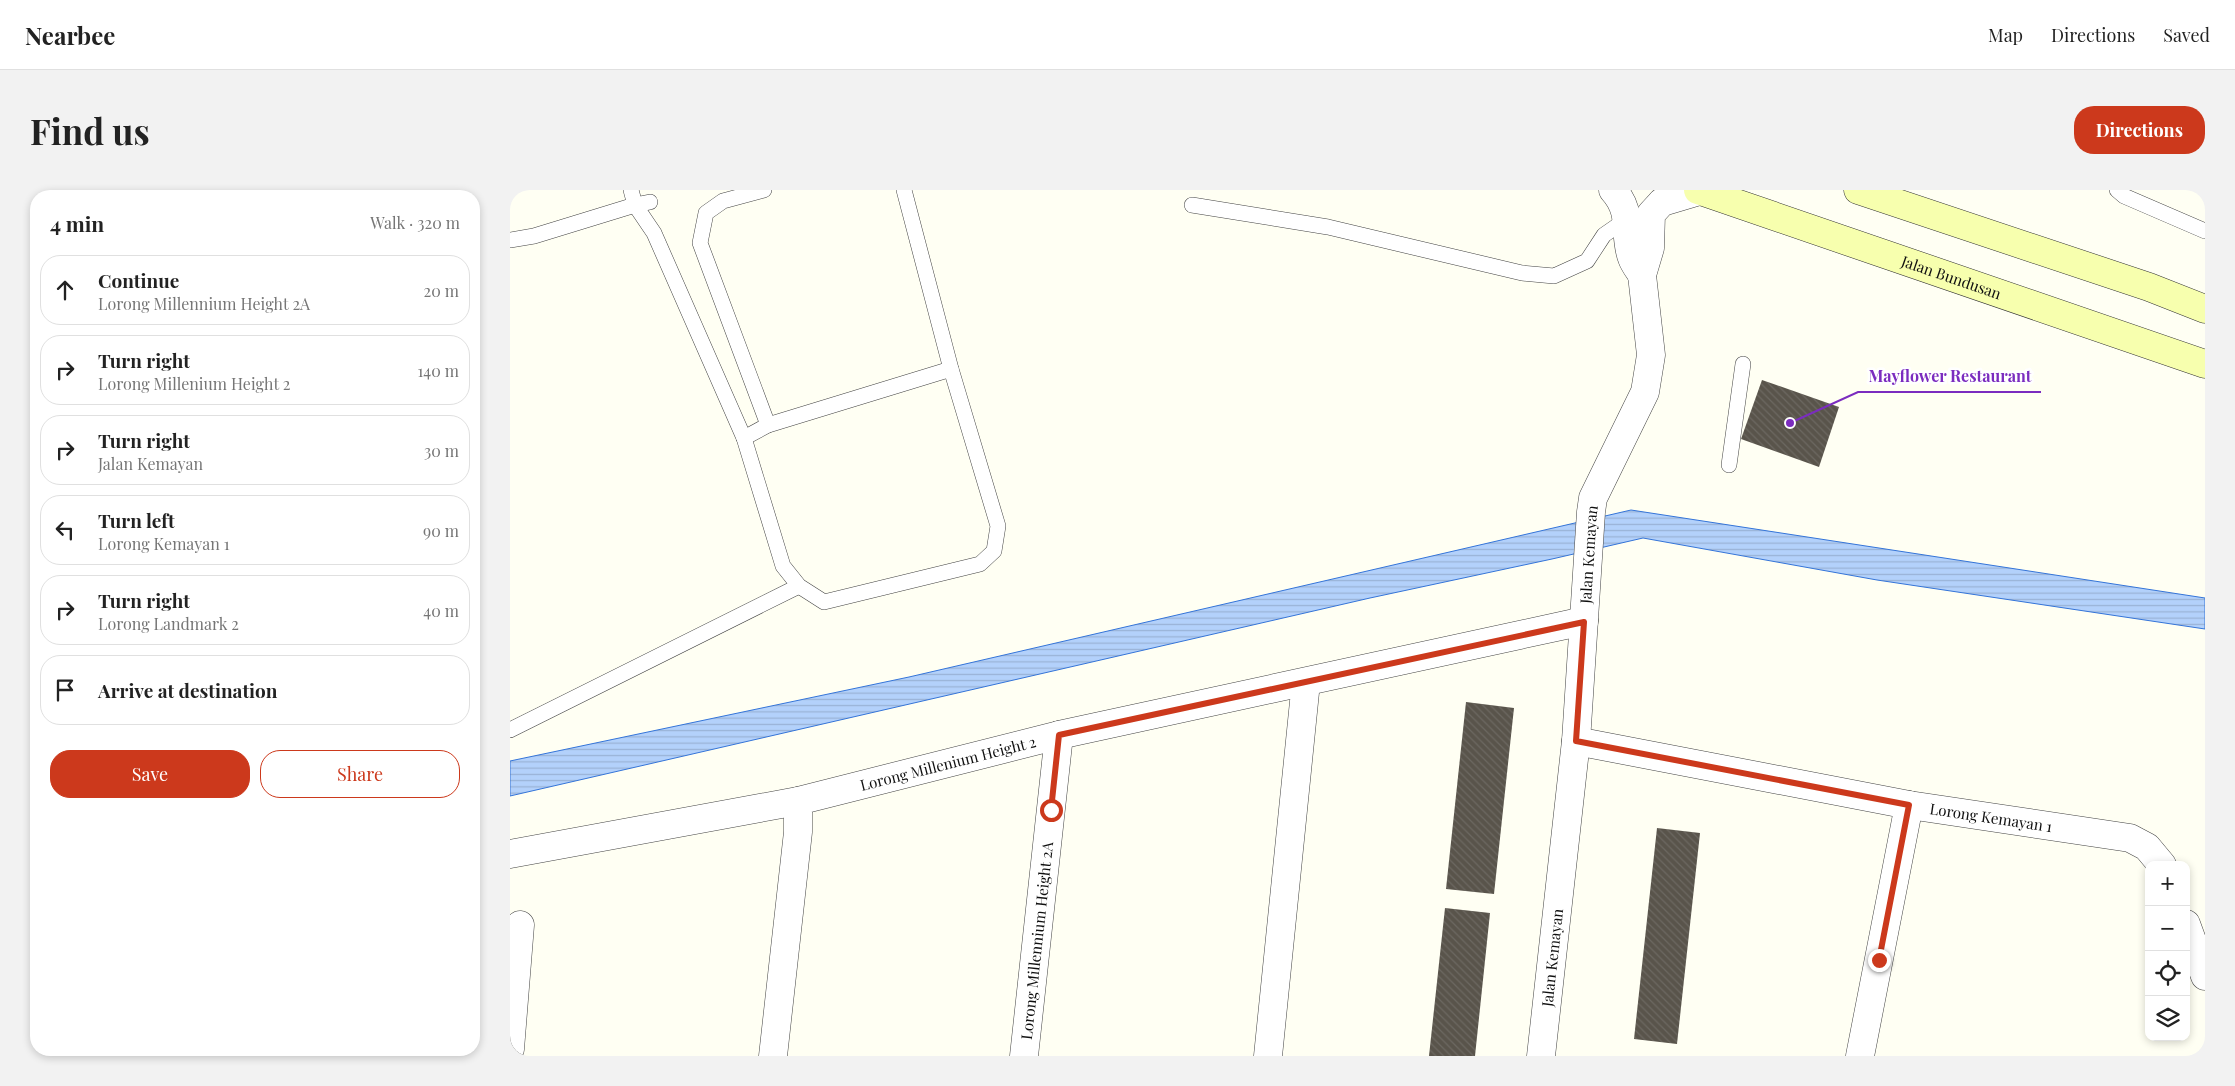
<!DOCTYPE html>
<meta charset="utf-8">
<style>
body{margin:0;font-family:"Playfair Display",serif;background:#f2f2f2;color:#222}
.controls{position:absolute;right:15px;bottom:15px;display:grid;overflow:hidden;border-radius:10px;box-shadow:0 2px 8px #0003}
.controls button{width:45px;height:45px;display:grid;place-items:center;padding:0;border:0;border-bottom:1px solid #e0e0e0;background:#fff;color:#222;font:25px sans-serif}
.stop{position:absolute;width:15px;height:15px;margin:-11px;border:4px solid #cc391c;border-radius:50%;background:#fff}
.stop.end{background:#cc391c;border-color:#fff;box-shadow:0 1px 5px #0008}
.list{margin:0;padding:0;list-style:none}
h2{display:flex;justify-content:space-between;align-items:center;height:65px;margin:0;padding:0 20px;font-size:21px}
h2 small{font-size:16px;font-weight:400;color:#767676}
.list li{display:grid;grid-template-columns:32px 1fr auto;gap:15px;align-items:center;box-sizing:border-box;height:70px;margin:0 10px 10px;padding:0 10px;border:1px solid #e0e0e0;border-radius:20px}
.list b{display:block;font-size:19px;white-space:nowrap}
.list p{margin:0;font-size:16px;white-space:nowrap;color:#767676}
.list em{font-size:16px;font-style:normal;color:#767676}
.actions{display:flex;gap:10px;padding:15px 20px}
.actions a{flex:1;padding:11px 0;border:1px solid #cc391c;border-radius:20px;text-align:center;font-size:18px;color:#cc391c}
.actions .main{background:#cc391c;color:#fff}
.icon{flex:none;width:28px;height:28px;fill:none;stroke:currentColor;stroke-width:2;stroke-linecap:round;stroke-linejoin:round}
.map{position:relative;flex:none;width:1695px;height:866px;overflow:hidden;border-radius:20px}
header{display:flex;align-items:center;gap:30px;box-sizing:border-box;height:70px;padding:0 25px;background:#fff;border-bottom:1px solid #e0e0e0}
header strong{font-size:24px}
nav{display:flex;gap:28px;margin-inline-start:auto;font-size:18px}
.intro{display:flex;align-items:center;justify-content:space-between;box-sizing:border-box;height:120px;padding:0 30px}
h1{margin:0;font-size:35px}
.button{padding:12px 22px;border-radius:20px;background:#cc391c;color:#fff;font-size:18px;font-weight:700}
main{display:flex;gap:30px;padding:0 30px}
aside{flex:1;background:#fff;border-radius:20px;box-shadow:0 2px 8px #0003}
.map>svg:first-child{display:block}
</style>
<header>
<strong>Nearbee</strong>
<nav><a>Map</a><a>Directions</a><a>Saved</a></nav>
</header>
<div class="intro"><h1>Find us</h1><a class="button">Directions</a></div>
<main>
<aside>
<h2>4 min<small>Walk · 320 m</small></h2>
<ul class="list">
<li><svg class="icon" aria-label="ahead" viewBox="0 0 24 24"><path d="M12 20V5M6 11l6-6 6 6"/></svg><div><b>Continue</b><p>Lorong Millennium Height 2A</p></div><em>20 m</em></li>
<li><svg class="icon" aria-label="right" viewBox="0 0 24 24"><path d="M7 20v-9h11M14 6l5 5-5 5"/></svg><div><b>Turn right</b><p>Lorong Millenium Height 2</p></div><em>140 m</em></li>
<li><svg class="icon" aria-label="right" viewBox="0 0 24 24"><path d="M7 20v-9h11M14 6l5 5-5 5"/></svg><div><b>Turn right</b><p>Jalan Kemayan</p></div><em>30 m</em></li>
<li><svg class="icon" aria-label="left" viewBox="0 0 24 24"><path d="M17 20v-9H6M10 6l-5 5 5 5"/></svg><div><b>Turn left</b><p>Lorong Kemayan 1</p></div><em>90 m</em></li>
<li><svg class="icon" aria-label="right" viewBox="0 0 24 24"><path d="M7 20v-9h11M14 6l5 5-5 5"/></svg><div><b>Turn right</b><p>Lorong Landmark 2</p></div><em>40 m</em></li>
<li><svg class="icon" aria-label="arrive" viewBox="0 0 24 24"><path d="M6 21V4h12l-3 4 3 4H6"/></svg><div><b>Arrive at destination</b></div></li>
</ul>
<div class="actions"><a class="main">Save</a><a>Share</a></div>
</aside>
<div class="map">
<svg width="1695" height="866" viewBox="0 0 1695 866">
<defs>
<pattern id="water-rules" width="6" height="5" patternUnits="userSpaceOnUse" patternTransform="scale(1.25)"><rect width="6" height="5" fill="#b3d1fb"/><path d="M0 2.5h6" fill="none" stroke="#99b2d6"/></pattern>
<pattern id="building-back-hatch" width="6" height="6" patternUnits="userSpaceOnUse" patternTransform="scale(1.25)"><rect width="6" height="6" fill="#59544b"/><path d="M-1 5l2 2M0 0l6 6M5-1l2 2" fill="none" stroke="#6c6861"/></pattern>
</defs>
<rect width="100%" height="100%" fill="#fffff3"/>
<path fill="url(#water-rules)" stroke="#3474d8" d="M1121 320 1695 408V439L1367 390 1133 348 1042 369 860 408 0 606V571L399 487Z"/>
<g fill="url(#building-back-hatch)">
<path d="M1252 190 1329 217 1309 277 1231 249Z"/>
<path d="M956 512 1004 518 984 704 936 699Z"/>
<path d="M1147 638 1190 643 1167 854 1124 849Z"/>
<path d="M935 718 980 723 965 866H919Z"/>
</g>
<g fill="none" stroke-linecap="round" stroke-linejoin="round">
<defs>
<g id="lane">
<path d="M121 0 125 15 144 43 234 248 273 376 289 396 314 412 470 374 484 361 488 336 441 179 394 0"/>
<path d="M254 0 213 11 196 23 190 53 258 235"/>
<path d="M1607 0 1614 6 1695 41"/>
<path d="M682 15 818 37 1012 83 1044 86 1077 71 1094 45 1117 29"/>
<path d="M0 50 24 46 125 15 140 12"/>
<path d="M234 248 258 235 441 179"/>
<path d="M1219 275 1233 174"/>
<path d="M0 540 289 396"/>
</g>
<g id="street">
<path d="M1103 0C1124 23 1113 45 1122 68 1124 74 1129 80 1132 85"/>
<path id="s1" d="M1066 551 1399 615 1620 648 1637 657 1652 675"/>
<path d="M0 664 288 611"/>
<path d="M1676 734 1695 786"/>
<path d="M0 859 10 735"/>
<path id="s2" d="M263 866 288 642V611L549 545 1074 431"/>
<path id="s3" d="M514 866 549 545"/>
<path d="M758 866 796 492"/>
<path id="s4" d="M1031 866 1066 551 1081 322 1083 308 1135 202 1141 165 1132 85 1140 58 1141 24 1152 12 1189 1"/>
<path d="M1350 866 1399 615"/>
</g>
<g id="secondary">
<path id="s5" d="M1188 0 1695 174"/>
<path d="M1348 0 1639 97 1695 119"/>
</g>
</defs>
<use href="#lane" stroke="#434343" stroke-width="16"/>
<use href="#street" stroke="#434343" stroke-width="29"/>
<use href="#secondary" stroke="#323232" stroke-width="29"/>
<use href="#lane" stroke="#fff" stroke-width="15"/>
<use href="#street" stroke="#fff" stroke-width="28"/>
<use href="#secondary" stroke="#f7ffae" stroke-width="28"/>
</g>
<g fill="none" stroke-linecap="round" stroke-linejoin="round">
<path stroke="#cc391c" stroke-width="6" d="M541 620 549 545 1074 432 1066 551 1399 615 1369 770"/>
</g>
<g text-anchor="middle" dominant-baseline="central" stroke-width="5" stroke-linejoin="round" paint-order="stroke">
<g font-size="15" fill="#101010" stroke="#fff">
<text stroke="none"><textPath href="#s5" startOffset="268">Jalan Bundusan</textPath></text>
<text stroke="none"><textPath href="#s4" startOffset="504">Jalan Kemayan</textPath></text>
<text stroke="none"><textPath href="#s2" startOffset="411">Lorong Millenium Height 2</textPath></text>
<text stroke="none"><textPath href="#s1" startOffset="422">Lorong Kemayan 1</textPath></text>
<text stroke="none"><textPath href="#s3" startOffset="116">Lorong Millennium Height 2A</textPath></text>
<text stroke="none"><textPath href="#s4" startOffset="99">Jalan Kemayan</textPath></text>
</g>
</g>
<path fill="none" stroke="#7b2cbf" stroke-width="2" d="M1280 233L1348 202H1531"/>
<circle fill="#7b2cbf" stroke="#fff" stroke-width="2" cx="1280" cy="233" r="5"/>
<g font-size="16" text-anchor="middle" font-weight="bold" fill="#7b2cbf" stroke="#fff" stroke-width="5" stroke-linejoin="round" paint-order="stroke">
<text x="1440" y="192">Mayflower Restaurant</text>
</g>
</svg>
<div class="controls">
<button>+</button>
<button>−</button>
<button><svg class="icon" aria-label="locate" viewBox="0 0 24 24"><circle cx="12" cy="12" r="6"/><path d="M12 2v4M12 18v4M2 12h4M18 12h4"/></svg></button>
<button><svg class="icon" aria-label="layers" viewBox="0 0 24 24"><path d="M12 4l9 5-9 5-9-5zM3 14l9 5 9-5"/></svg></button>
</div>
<div class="stop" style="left:541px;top:620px"></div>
<div class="stop end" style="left:1369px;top:770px"></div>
</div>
</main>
